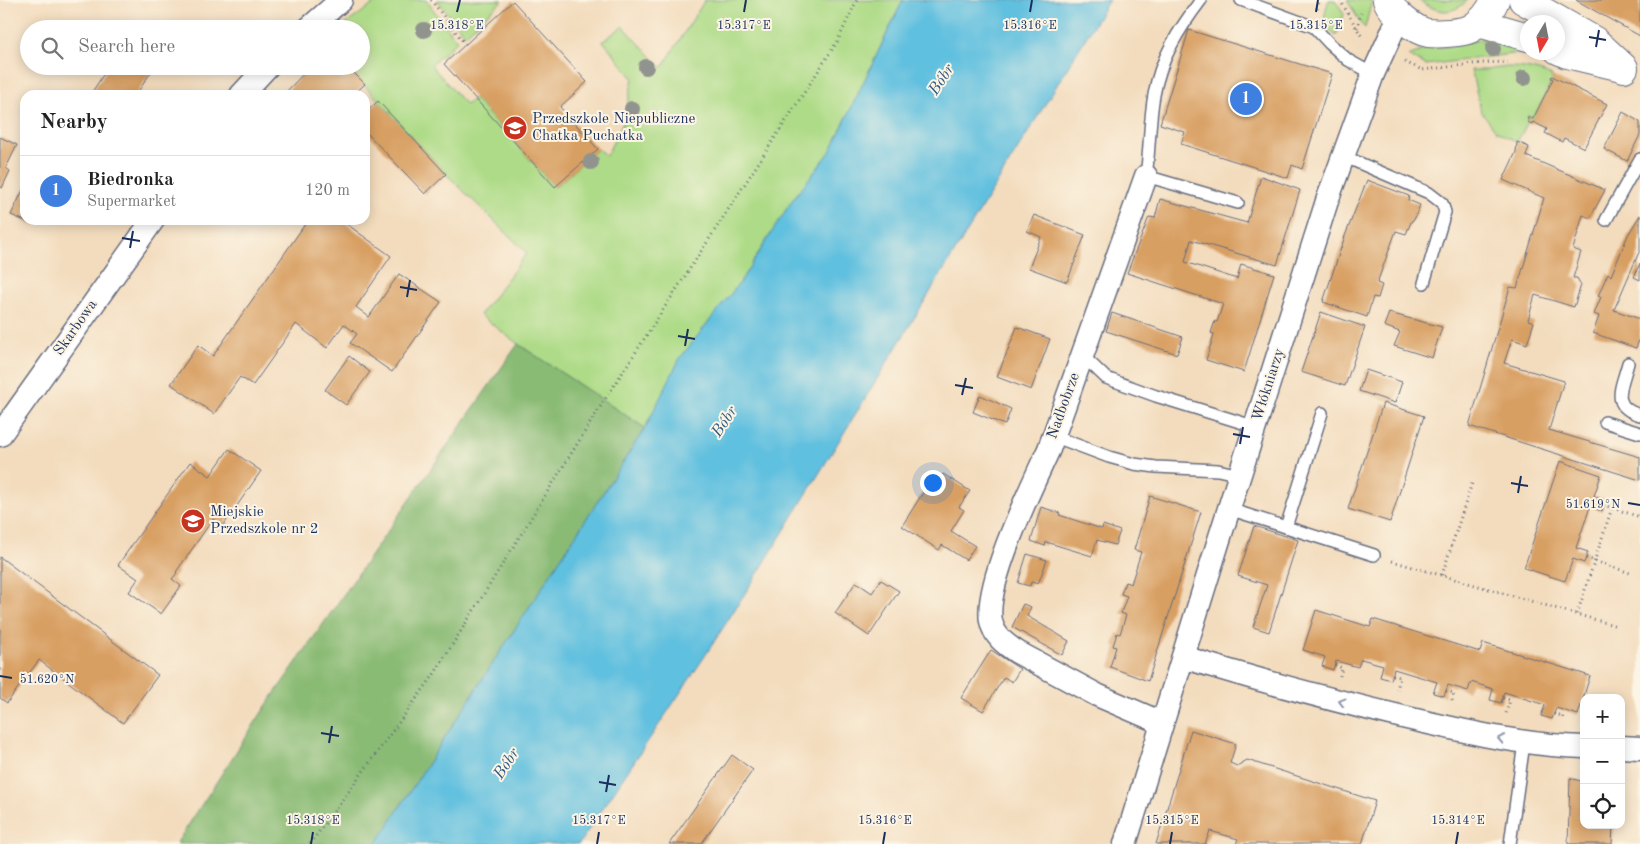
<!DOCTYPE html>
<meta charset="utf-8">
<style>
body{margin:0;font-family:"Old Standard TT",serif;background:#f2f2f2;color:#222}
.controls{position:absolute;right:15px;bottom:15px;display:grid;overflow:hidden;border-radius:10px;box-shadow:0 2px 12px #0003}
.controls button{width:45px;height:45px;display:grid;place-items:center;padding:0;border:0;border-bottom:1px solid #e0e0e0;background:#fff;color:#222;font:25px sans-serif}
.compass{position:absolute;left:1520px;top:15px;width:45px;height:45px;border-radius:50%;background:#fff;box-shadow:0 2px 12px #0003;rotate:190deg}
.you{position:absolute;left:932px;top:482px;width:18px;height:18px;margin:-12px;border:4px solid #fff;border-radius:50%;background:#1a73e8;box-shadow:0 0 0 8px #1a73e833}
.badge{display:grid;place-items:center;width:32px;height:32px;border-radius:50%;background:#d93025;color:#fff;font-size:16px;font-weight:700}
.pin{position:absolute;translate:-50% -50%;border:2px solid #fff;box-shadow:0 1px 5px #0006}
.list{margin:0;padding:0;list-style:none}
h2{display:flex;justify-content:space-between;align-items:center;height:65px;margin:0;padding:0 20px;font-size:21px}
h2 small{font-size:16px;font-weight:400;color:#767676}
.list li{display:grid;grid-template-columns:32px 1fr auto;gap:15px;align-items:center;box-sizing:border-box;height:70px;padding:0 20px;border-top:1px solid #e0e0e0}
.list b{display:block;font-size:19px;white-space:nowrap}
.list p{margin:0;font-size:16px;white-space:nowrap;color:#767676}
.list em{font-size:16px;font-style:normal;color:#767676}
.icon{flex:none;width:28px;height:28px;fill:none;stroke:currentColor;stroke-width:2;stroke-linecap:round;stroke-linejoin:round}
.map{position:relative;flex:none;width:1640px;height:844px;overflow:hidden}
.search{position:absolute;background:#fff;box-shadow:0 2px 12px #0003;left:20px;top:20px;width:350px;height:55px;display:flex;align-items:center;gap:12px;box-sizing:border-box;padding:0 18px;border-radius:28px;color:#767676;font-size:19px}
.panel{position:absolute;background:#fff;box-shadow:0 2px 12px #0003;left:20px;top:90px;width:350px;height:135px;border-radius:15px}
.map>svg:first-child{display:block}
</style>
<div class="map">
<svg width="1640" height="844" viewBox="0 0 1640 844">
<rect width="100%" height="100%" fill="#fcf5e5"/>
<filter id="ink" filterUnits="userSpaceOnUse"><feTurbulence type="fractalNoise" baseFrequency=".02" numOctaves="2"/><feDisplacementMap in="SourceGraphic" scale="10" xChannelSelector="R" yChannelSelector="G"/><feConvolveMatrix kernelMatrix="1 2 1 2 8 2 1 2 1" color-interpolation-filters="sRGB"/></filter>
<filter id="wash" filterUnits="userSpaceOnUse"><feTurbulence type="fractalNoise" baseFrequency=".0096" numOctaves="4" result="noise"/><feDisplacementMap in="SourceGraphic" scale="20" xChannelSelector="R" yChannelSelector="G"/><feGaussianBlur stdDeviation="1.12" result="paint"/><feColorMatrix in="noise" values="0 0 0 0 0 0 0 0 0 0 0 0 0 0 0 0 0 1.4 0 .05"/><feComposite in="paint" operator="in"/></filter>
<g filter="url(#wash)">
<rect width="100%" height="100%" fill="#f3dcbd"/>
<g fill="#aedb87" stroke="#648572">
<path d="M379 0H426L457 41 431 65 466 105 474 98 555 187 598 149 606 156 624 121 633 78 603 41 623 26 662 68 705 0H903L830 152 793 199 740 282 661 397 645 428 518 344 480 315 527 253 446 174 347 66H361V29H339Z"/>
<path d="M437 0H503L465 35Z"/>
<path d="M1329 0H1335L1344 14 1336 36C1322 25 1323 15 1329 0Z"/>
<path d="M1347 0H1372L1365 28 1361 24Z"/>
<path d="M1418 0H1468C1450 17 1437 12 1418 0Z"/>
<path d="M1485 38 1527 50V52L1426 65 1408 56 1429 48 1453 46Z"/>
<path d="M1507 67C1523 67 1537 69 1552 76L1551 78 1553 79 1533 119 1528 116 1527 119 1529 120 1517 142 1496 131 1481 111 1471 70H1485Z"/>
</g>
<path fill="#8abb74" stroke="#527569" d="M518 344 645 428 376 844H176L266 706Z"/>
<path fill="#61c0df" stroke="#3e789e" d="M903 0H1109L760 570 705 656 579 844H376L645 428 680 358 740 282 793 199 830 152Z"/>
<g id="blocks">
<g fill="#d89f62">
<path d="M1576 0H1640V36L1604 16Z"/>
<path d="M513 1 587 82 560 107 598 149 555 187 444 64Z"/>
<path d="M1189 30 1332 74 1302 169 1292 165 1288 178 1181 144 1185 132 1160 124Z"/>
<path d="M109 66H150L153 69 136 95H90Z"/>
<path d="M311 66H347L365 84 353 95H283Z"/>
<path d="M1552 76 1607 104 1584 148 1564 138 1562 142 1545 133 1547 129 1533 122 1532 124 1528 122V116L1533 119 1553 79 1551 78Z"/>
<path d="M378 101 446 174 425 194 365 131V113Z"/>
<path d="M1623 112 1640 122V135L1627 161 1604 149Z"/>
<path d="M0 137 17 145 6 168 10 171 2 188 0 187Z"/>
<path d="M1517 142 1529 147 1526 156 1605 190 1590 218 1583 215 1573 249 1581 252 1573 278H1577L1581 285 1574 307 1535 295 1528 320 1534 322 1527 344 1512 339 1504 363 1564 381 1549 430 1640 457V480L1469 426 1510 287 1517 288 1544 198 1503 180 1516 152Z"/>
<path d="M1261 176 1300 190 1277 265 1191 240 1185 262 1237 279 1241 264 1274 274 1244 372 1206 360 1214 334 1211 333 1215 321 1217 322 1223 304 1127 273 1149 217 1155 218 1160 199 1247 223Z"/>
<path d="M1367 180 1409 196 1408 200 1420 205 1414 220H1412L1406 234 1396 231 1377 283 1382 285 1378 298 1373 297 1367 317 1323 302 1345 236Z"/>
<path d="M25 186V220H34L32 224 11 215Z"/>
<path d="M1034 215 1085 235 1067 282 1029 268 1041 237 1027 231Z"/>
<path d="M1640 215V250L1614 310 1640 319V341L1639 340 1636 348 1593 333 1599 316 1594 314 1601 297 1598 296 1608 273 1611 276 1628 235Z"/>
<path d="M308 220H341L391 256 356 307 369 317 399 274 441 302 392 372 350 343 357 334 344 324 327 348 296 324 253 385 240 377 214 414 171 384 198 345 213 356Z"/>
<path d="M1640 263V280L1634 277Z"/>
<path d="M1321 312 1365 327 1345 386 1301 372Z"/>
<path d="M1112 313 1183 337 1177 354 1106 331Z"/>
<path d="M1389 313 1442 327 1432 358 1394 346 1400 332 1384 326Z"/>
<path d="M1017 327 1050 339 1031 390 997 377Z"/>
<path d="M349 356 370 372 346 405 325 390Z"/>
<path d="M1366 370 1402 382 1395 403 1359 391Z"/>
<path d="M980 395 1011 409 1005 425 973 412Z"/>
<path d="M1383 403 1424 416 1390 522 1348 509Z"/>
<path d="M229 449 261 471 223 526 213 519 176 572 177 573 172 579 181 586 161 614 129 592 138 579 118 565 190 462 210 476Z"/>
<path d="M1560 461 1601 475 1594 496 1605 500 1602 511 1590 507 1576 548 1588 552 1584 563 1573 559 1565 581 1524 568Z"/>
<path d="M943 474 970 491 959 507 964 510 951 531 975 546 966 560 942 545 939 550 902 526 927 486 932 490Z"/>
<path d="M1150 496 1201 512 1148 681 1110 667 1116 647 1113 646 1117 633 1120 634 1126 615 1121 613 1127 596 1121 594 1125 582 1131 584 1141 552 1134 550Z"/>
<path d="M1041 507 1060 513 1059 515 1102 529 1103 525 1120 531 1115 545 1097 540 1092 556 1046 542 1045 546 1031 541Z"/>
<path d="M1254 526 1298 540 1269 632 1253 627 1267 585 1238 576Z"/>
<path d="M1027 554 1047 560 1038 584 1031 582 1030 586 1018 583Z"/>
<path d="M0 557 158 675 123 723 39 660 7 703 0 698Z"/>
<path d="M881 580 899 591 869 636 835 613 856 582 872 593Z"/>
<path d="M1023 604 1031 607 1027 616 1069 641 1062 655 1012 627Z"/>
<path d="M1316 610 1370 627 1373 619 1480 652 1483 643 1590 676 1578 715 1556 708 1552 719 1541 716 1545 705 1504 692 1501 703 1490 700 1493 689 1471 682 1468 691 1448 685 1444 696 1433 693 1437 682 1394 669 1391 680 1380 677 1383 665 1361 659 1358 667 1336 661 1333 670 1322 666 1325 657 1303 650Z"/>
<path d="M991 650 1020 669 1012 682 1004 677 983 711 961 698Z"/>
<path d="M1191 730 1236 744 1230 763 1237 766 1247 760 1375 801 1362 844H1236L1238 839 1210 831 1205 844H1156Z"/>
<path d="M732 755 753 770 701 844H669Z"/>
<path d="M1570 778 1584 782V825H1613L1612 844H1568Z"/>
</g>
</g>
</g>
<g filter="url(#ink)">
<use href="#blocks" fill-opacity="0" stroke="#676c7f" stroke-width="1"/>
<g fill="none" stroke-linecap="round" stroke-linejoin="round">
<defs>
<g id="service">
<path d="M1201 0C1179 29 1160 59 1154 95 1149 122 1150 149 1146 176L1238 203"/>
<path d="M1241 0 1314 27 1329 43 1348 60 1373 74"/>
<path d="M1343 156 1429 193 1442 203 1445 212 1424 283"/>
<path d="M1606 220 1640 159"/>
<path d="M1082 355 1106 378 1156 396 1256 427"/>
<path d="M1628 363C1622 387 1609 406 1640 415"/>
<path d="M1605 422 1640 433"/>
<path d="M1053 436 1109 457 1134 464 1156 467 1218 470 1240 475"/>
<path d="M1229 509 1374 555"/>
<path d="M1286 527 1322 413"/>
<path d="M1510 844 1524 743"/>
</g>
<g id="minor">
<path d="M308 29 341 0"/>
<path d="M241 95 268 66"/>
<path d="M1146 176 1049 449C1032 486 984 584 991 621 994 636 1005 644 1017 652L1097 695 1162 723"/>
<path d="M0 435 153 220"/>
<path d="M1183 657C1257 680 1332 700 1407 718 1468 732 1521 745 1584 747"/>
<path d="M1621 747 1640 748"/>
<path d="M1125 844 1218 543 1327 201 1373 74 1399 17"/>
</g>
<g id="tertiary">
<path d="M1523 0 1595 41 1624 68"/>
<path d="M1479 23 1528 37"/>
<path d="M1558 50 1567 54 1621 67"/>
</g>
<path id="secondary" d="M1387 0C1392 12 1415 31 1428 33 1438 34 1461 33 1470 29 1483 22 1490 12 1495 0"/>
</defs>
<use href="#service" stroke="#676c7f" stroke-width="14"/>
<use href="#minor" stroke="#676c7f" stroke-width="25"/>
<use href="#tertiary" stroke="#676c7f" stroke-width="30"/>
<use href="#secondary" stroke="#676c7f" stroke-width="30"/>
<g stroke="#676c7f" stroke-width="3" stroke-dasharray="1 4" stroke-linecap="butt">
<path d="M431 0 465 44"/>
<path d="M1340 0 1362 37"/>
<path d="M1317 9 1319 0"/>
<path d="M1357 28 1361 13"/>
<path d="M1405 62 1422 70 1481 63 1508 62"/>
<path d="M1603 505 1640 517"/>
<path d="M1586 558 1630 573"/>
<path d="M1392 561 1617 626"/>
<path d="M1442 575 1473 480"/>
<path d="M1577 614 1612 508"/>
<path d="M1335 665 1342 668 1340 676"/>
<path d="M1393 675 1400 677 1397 690"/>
<path d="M1446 691 1454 693 1451 704"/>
<path d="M1503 698 1510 700 1506 714"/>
<path d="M1554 714 1563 716 1562 721"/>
<path d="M310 844 433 676 600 407 837 42 857 0"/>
</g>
<use href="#service" stroke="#fff" stroke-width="11"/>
<use href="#minor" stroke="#fff" stroke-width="22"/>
<use href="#tertiary" stroke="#fff" stroke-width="28"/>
<use href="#secondary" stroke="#fff" stroke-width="28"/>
</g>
<g fill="#91948e">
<circle cx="424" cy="30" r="8"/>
<circle cx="1493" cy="49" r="8"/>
<circle cx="646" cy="67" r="8"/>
<circle cx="1524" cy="78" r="8"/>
<circle cx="632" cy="109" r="8"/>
<circle cx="591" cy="162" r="8"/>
</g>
<defs><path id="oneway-chevron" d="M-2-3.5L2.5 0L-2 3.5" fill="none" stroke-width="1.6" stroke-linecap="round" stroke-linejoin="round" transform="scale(1.25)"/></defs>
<g stroke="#8d97ae">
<use href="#oneway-chevron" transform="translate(1342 702) rotate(-165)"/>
<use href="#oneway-chevron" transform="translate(1501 739) rotate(-169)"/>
</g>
</g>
<path fill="none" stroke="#1b2f5e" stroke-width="2" d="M457 12 460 0M744 12 746 0M1030 12 1032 0M1316 12 1318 0M1589 37 1606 40M1596 47 1599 30M122 238 140 241M130 248 133 231M400 287 417 290M407 297 410 280M678 336 695 339M685 346 688 329M955 385 973 388M962 395 966 378M1233 434 1250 437M1240 444 1243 427M1511 483 1528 486M1518 493 1521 476M1628 503 1640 505M0 676 12 678M321 733 339 736M329 743 332 726M599 782 616 785M606 792 609 775M311 844 313 832M597 844 599 832M883 844 885 832M1170 844 1172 832M1456 844 1458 832"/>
<defs>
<symbol id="school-disc" viewBox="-11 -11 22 22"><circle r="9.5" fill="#c8321e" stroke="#fcf5e5"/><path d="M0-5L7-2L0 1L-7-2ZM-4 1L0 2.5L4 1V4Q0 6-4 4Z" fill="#fff"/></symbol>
</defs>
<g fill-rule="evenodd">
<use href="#school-disc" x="501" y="114" width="28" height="28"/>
<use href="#school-disc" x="179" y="507" width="28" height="28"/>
</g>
<g text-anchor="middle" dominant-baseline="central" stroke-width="4" stroke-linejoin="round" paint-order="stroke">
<g font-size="15" fill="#1b2f5e" stroke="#fcf5e5" text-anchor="start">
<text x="532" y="119">Przedszkole Niepubliczne<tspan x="532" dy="17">Chatka Puchatka</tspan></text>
<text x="210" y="512">Miejskie<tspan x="210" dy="17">Przedszkole nr 2</tspan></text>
</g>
<g font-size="15" fill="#1b2f5e" stroke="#fcf5e5">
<text transform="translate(76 328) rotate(-55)">Skarbowa</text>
<text transform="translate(1269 385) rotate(-72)">Włókniarzy</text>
<text transform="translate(1064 406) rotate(-70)">Nadbobrze</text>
</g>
<g font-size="16" font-style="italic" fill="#305a85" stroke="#fcf5e5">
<text transform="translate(942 80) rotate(-57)">Bóbr</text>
<text transform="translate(725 422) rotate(-57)">Bóbr</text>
<text transform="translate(507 764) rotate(-57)">Bóbr</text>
</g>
</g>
<g font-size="12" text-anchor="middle" fill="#1b2f5e" stroke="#fcf5e5" stroke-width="4" stroke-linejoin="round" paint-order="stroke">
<text x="457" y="29">15.318°E</text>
<text x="744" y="29">15.317°E</text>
<text x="1030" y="29">15.316°E</text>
<text x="1316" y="29">15.315°E</text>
<text x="1593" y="508">51.619°N</text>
<text x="47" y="683">51.620°N</text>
<text x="313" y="824">15.318°E</text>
<text x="599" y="824">15.317°E</text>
<text x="885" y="824">15.316°E</text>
<text x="1172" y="824">15.315°E</text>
<text x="1458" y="824">15.314°E</text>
</g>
</svg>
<div class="controls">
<button>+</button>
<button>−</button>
<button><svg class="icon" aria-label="locate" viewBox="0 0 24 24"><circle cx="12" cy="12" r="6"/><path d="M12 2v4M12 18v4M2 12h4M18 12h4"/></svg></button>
</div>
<svg class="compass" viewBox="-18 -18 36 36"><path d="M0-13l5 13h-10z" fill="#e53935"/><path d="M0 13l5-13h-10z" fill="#767676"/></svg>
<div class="you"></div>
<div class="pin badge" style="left:1246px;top:99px;background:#3f7fe0">1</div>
<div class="search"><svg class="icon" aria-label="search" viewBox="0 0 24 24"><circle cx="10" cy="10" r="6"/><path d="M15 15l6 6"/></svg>Search here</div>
<section class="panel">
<h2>Nearby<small></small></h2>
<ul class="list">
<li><span class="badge" style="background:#3f7fe0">1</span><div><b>Biedronka</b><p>Supermarket</p></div><em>120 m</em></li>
</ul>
</section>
</div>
